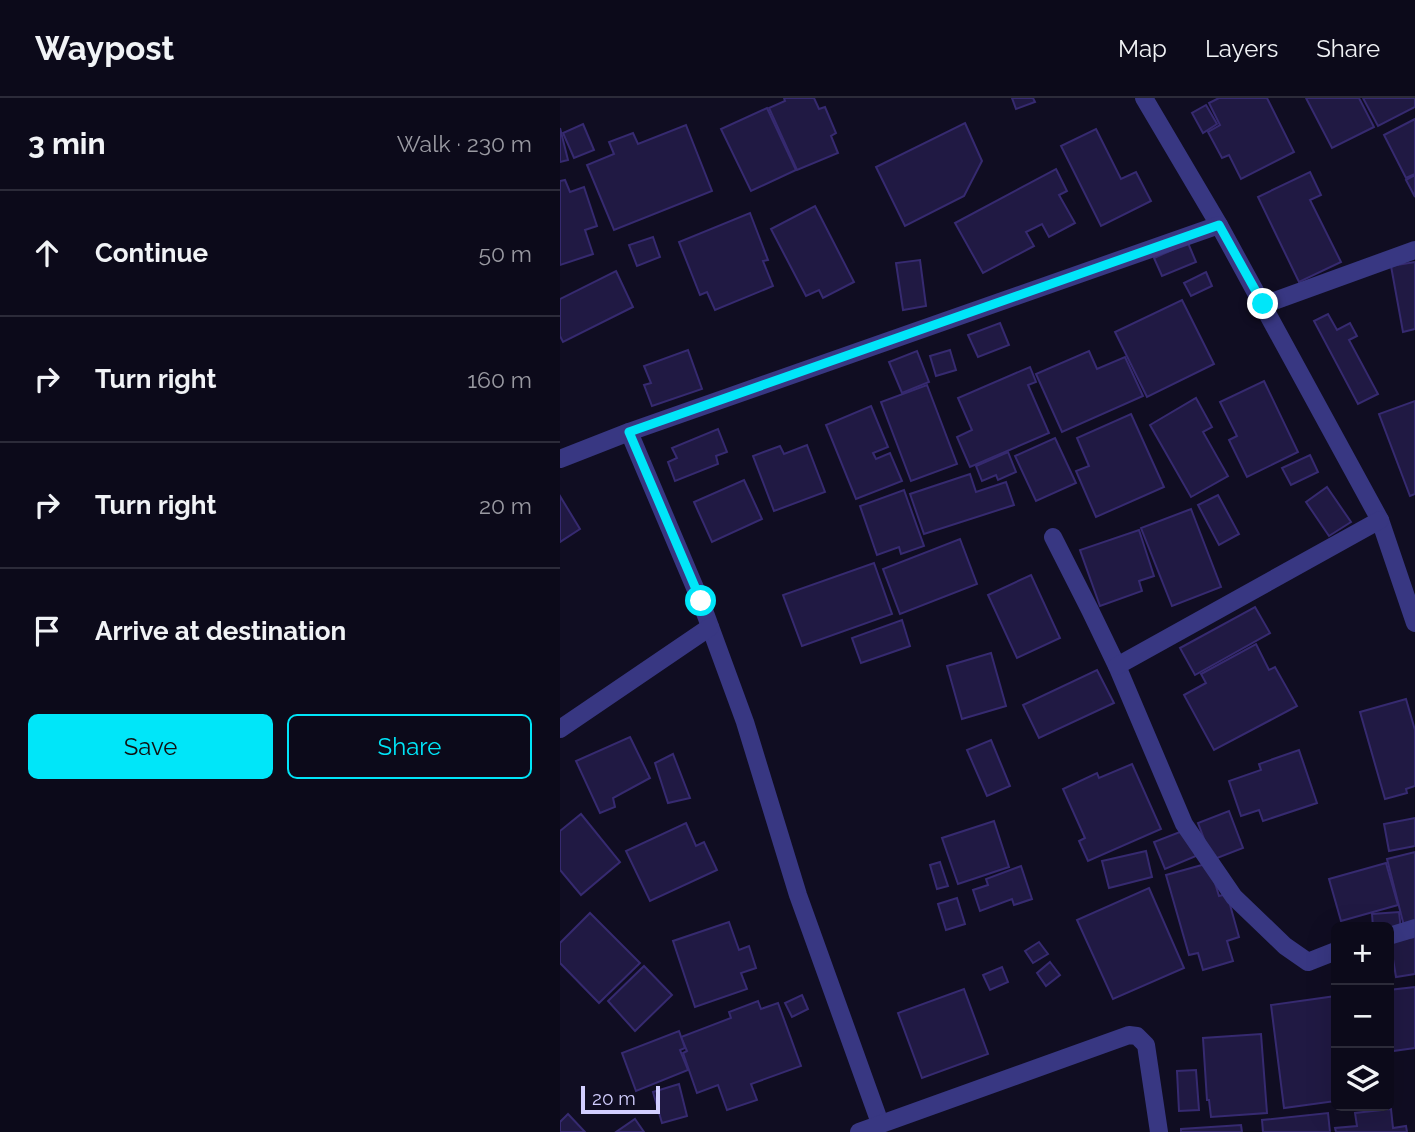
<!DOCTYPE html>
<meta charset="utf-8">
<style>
body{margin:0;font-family:Raleway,sans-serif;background:#1a1827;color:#f1f3f6}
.controls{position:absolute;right:21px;bottom:21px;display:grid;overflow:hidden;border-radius:10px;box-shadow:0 7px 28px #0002}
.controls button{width:63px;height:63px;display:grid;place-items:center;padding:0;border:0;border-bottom:2px solid #2c2b39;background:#0c0a1a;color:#f1f3f6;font:35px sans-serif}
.scale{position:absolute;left:21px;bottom:18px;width:79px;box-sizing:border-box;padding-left:7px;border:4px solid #d2ceff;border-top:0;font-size:19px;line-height:24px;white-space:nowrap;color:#d2ceff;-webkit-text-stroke:5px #100d22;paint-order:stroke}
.stop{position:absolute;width:21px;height:21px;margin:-16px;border:5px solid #00e6f9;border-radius:50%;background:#fff}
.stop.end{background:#00e6f9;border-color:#fff;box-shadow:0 2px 7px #0008}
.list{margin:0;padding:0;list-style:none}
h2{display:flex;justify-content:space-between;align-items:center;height:91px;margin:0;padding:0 28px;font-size:30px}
h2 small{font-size:23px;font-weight:400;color:#9a9aa2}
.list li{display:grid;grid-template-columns:46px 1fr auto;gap:21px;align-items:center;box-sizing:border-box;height:126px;padding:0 28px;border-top:2px solid #2c2b39}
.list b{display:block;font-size:26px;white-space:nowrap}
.list em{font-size:23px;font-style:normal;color:#9a9aa2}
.actions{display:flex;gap:14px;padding:21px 28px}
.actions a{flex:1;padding:16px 0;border:2px solid #00e6f9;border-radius:10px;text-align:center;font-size:24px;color:#00e6f9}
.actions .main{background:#00e6f9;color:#111}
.icon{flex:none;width:38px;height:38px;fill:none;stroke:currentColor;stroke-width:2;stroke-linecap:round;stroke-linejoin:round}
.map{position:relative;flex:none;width:855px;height:1034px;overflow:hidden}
header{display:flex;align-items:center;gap:42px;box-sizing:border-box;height:98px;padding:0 35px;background:#0c0a1a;border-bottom:2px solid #2c2b39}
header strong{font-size:33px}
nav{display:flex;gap:38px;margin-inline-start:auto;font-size:24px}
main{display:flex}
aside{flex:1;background:#0c0a1a}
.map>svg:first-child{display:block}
</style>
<header>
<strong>Waypost</strong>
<nav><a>Map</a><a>Layers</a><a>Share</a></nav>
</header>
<main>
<aside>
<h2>3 min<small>Walk · 230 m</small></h2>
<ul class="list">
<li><svg class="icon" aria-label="ahead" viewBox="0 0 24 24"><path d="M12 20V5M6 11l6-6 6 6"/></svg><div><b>Continue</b></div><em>50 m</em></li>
<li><svg class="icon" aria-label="right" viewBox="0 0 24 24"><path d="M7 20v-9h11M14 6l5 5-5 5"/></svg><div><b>Turn right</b></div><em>160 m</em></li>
<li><svg class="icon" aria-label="right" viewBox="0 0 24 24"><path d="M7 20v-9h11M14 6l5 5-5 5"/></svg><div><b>Turn right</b></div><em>20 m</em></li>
<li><svg class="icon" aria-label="arrive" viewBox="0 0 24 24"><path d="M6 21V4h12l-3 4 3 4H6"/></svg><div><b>Arrive at destination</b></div></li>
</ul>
<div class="actions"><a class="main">Save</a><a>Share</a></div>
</aside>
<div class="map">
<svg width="855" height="1034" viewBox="0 0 855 1034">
<rect width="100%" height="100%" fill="#100d22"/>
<g fill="#201943" stroke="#362a70" stroke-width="2">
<path d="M224 0H254L259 11 265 9 276 35 271 38 278 55 237 72 209 10 225 3Z"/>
<path d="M452 0H473L475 4 456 11Z"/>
<path d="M659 0H707L734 54 681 81 669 57 662 60 648 34 660 27 649 5Z"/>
<path d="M746 0H799L814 29 772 50Z"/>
<path d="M803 0H855V9L818 28Z"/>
<path d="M646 7 657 26 643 35 632 15Z"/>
<path d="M207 10 236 72 191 93 161 31Z"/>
<path d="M855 21V76L846 80 824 37Z"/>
<path d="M405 25 422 63 404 98 345 128 316 69Z"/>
<path d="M23 26 34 52 14 60 3 35Z"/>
<path d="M126 27 152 93 54 132 27 67 54 56 49 44 73 35 78 46Z"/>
<path d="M0 30 8 62 0 64Z"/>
<path d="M536 31 561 81 576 74 591 103 541 128 501 48Z"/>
<path d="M496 71 507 93 499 97 515 125 489 139 482 126 466 134 474 148 423 175 395 125Z"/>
<path d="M750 74 761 97 750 102 781 164 739 184 698 99Z"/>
<path d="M855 77V99L846 82Z"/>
<path d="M5 82 10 94 24 89 37 128 25 132 33 156 0 167V83Z"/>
<path d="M255 108 294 184 263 200 259 192 246 198 211 131Z"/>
<path d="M190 115 208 162 203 163 213 188 155 212 147 194 140 197 119 144Z"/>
<path d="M93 139 100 159 77 168 69 147Z"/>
<path d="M628 145 636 164 602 178 594 160Z"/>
<path d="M360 162 366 208 343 212 336 165Z"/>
<path d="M855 164V231L843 234 831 168Z"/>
<path d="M56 173 73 209 3 244 0 238V201Z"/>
<path d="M646 174 652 188 631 198 624 185Z"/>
<path d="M622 202 654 266 587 299 555 234Z"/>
<path d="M768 216 777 232 790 225 797 238 789 242 818 296 798 306 754 223Z"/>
<path d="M440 225 449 247 418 259 408 237Z"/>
<path d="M128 252 142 291 92 308 84 287 91 285 84 268Z"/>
<path d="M390 252 396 272 376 278 370 258Z"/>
<path d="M357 253 369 284 342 295 329 264Z"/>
<path d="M529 253 537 271 565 259 583 298 502 334 476 276Z"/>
<path d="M470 269 476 284 468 287 489 335 410 369 397 339 412 332 398 300Z"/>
<path d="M704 283 738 354 687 379 669 342 677 338 660 304Z"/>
<path d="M367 287 397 366 351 383 321 304Z"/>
<path d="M636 300 652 329 643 334 668 378 631 399 590 327Z"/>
<path d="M855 303V396L850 398 819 316Z"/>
<path d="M311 308 328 349 313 355 316 361 330 355 342 383 296 401 266 327Z"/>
<path d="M571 316 604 389 536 419 516 373 529 368 517 340Z"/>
<path d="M158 331 167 354 156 358 158 366 115 383 108 364 117 360 112 350Z"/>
<path d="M495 340 516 385 476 403 455 358Z"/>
<path d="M247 347 265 394 214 413 193 358 220 348 224 356Z"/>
<path d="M448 354 456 374 438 382 436 377 422 383 416 368Z"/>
<path d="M750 357 758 374 731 387 722 370Z"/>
<path d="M410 376 416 394 446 384 454 407 364 436 350 396Z"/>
<path d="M184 382 202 421 152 444 134 404Z"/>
<path d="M767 389 791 424 769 438 746 404Z"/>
<path d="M344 392 364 448 341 456 339 449 317 457 300 408Z"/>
<path d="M658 397 679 436 659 447 638 407Z"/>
<path d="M0 398 20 431 0 444Z"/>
<path d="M631 411 661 489 612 508 581 430Z"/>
<path d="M579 432 594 478 579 483 582 493 540 508 520 452Z"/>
<path d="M400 441 417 486 340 516 323 471Z"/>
<path d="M314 465 332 516 242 548 223 497Z"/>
<path d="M471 477 500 540 457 560 428 497Z"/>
<path d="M695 509 710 535 635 577 620 550Z"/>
<path d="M342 522 350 548 301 565 292 540Z"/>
<path d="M696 546 709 572 715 569 737 608 654 652 624 597 646 585 641 576Z"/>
<path d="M431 555 446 608 402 621 387 568Z"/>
<path d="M537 572 554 605 479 640 463 607Z"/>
<path d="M846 601 855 632V688L846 691 847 695 825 701 800 614Z"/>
<path d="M70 639 90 680 53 700 55 709 40 715 16 663Z"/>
<path d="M431 642 450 688 427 698 407 652Z"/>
<path d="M739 652 757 705 703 723 699 712 681 718 669 683 701 672 699 666Z"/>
<path d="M113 656 130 700 108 705 95 665Z"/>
<path d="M572 666 601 731 528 763 519 743 525 740 503 691 537 675 539 680Z"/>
<path d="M669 713 683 750 652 762 638 725Z"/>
<path d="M21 716 60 764 21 797 0 772V733Z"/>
<path d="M855 720V748L829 753 824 726Z"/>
<path d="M434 723 449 769 398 786 382 740Z"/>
<path d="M126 725 136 748 144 744 157 772 90 803 66 753Z"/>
<path d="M625 732 636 758 605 771 594 744Z"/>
<path d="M586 753 592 779 549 790 542 763Z"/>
<path d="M855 754V829L845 832 827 761Z"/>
<path d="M380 764 388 788 377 791 370 767Z"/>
<path d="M649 765 659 798 667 796 679 839 667 843 673 863 643 872 638 855 629 857 606 777Z"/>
<path d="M826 765 838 807 781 823 769 781Z"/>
<path d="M461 768 472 801 454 807 452 801 420 813 413 792 428 787 426 781Z"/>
<path d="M589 790 624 870 553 901 517 822Z"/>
<path d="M397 800 405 826 386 832 378 806Z"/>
<path d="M839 814 841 832 829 829H813L812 816Z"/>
<path d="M30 815 80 865 39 905 0 865V845Z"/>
<path d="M169 824 179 852 189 848 196 870 181 875 187 891 135 909 113 843Z"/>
<path d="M855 839V876L836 879 830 843Z"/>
<path d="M479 844 488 856 473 865 465 853Z"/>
<path d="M490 864 500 877 486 888 477 875Z"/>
<path d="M84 868 112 897 75 933 48 903Z"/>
<path d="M442 869 448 884 430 892 423 877Z"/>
<path d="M855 889V950L833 953 829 911V892Z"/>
<path d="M404 891 428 956 362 980 338 915Z"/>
<path d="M242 897 248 911 232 919 225 905Z"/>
<path d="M776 898V1003L724 1010 711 907Z"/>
<path d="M198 903 201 911 218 905 241 968 191 986 197 1002 167 1012 158 987 137 995 123 955 127 953 121 939 171 920 169 914Z"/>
<path d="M119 933 125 950 120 952 128 972 76 993 62 955Z"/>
<path d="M701 936 707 1015 651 1019 649 1002H647L643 940Z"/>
<path d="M636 972 639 1012 619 1013 617 973Z"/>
<path d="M119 986 127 1018 102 1025 93 994Z"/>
<path d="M831 1011 833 1030 846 1028 847 1034H776L775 1030 797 1028 795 1015Z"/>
<path d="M768 1015 770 1034H703L702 1022Z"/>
<path d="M8 1016 25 1034H0V1024Z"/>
<path d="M75 1021 84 1034H56Z"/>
<path d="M681 1027 682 1034H621V1031Z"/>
</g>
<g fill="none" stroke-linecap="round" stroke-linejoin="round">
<g stroke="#383782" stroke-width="18">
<path d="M584 0 659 127 820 422 855 525"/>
<path d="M703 207 855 152"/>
<path d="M69 334 141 504 185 624 238 797 320 1025"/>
<path d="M0 361 69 334 659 127"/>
<path d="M493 439 530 512 557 568 624 726 674 799 725 848 748 864 776 853"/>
<path d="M557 568 820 422"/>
<path d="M0 631 150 529"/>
<path d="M829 838 855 830"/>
<path d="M299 1034 569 937 577 938 586 947 599 1034"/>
</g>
</g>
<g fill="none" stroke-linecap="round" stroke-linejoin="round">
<path stroke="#00e6f9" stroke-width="9" d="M141 503 69 334 659 127 703 206"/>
</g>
</svg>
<div class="controls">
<button>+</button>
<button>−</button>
<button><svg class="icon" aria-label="layers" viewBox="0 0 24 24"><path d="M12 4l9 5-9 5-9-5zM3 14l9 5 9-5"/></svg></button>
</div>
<div class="scale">20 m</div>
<div class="stop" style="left:141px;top:503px"></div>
<div class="stop end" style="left:703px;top:206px"></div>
</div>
</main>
